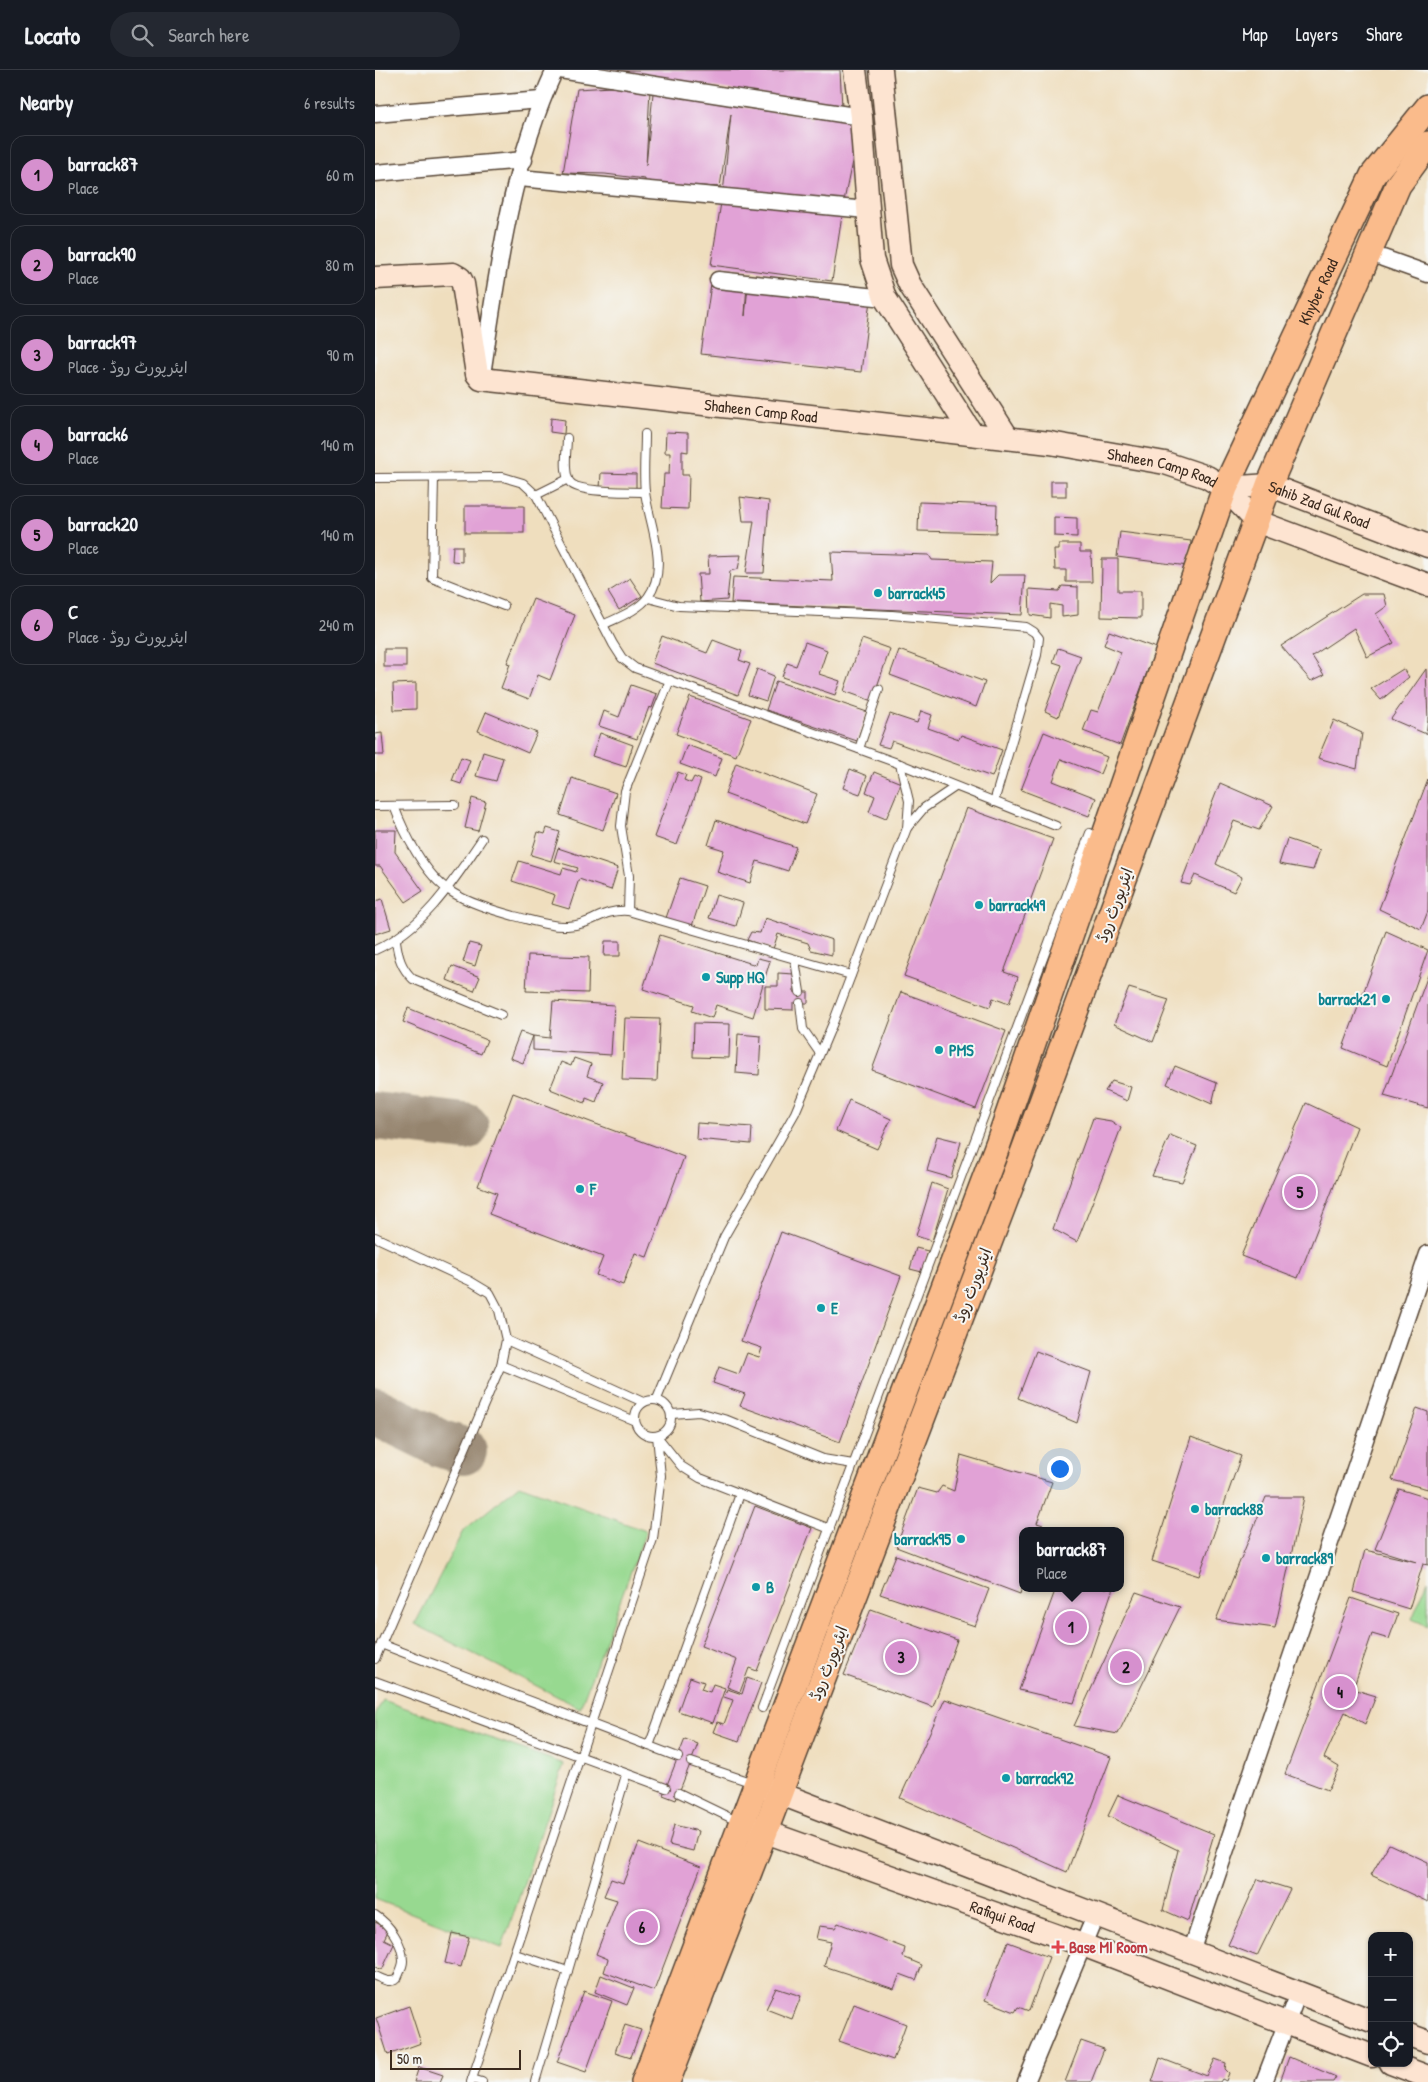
<!DOCTYPE html>
<meta charset="utf-8">
<style>
body{margin:0;font-family:"Patrick Hand","Playpen Sans Arabic",sans-serif;background:#242831;color:#f1f3f6}
.controls{position:absolute;right:15px;bottom:15px;display:grid;overflow:hidden;border-radius:10px;box-shadow:0 1px 4px #0004}
.controls button{width:45px;height:45px;display:grid;place-items:center;padding:0;border:0;border-bottom:1px solid #363941;background:#171b24;color:#f1f3f6;font:25px sans-serif}
.scale{position:absolute;left:15px;bottom:12px;width:131px;box-sizing:border-box;padding-left:5px;border:2px solid #3b2a1e;border-top:0;font-size:14px;line-height:18px;white-space:nowrap;color:#3b2a1e;-webkit-text-stroke:4px #f6f6f2;paint-order:stroke}
.you{position:absolute;left:684px;top:1398px;width:18px;height:18px;margin:-12px;border:4px solid #fff;border-radius:50%;background:#1a73e8;box-shadow:0 0 0 8px #1a73e833}
.badge{display:grid;place-items:center;width:32px;height:32px;border-radius:50%;background:#d690ce;color:#111;font-size:16px;font-weight:700}
.pin{position:absolute;translate:-50% -50%;border:2px solid #fff;box-shadow:0 1px 5px #0006}
.popup{position:absolute;left:644px;top:1457px;width:105px;height:65px;box-sizing:border-box;display:grid;place-content:center;border-radius:10px;background:#171b24;filter:drop-shadow(0 1px 4px #0005);font-size:16px;white-space:nowrap;color:#9ea1a6}
.popup b{font-size:19px;color:#f1f3f6}
.popup::after{content:'';position:absolute;left:50%;top:100%;margin-left:-10px;border:10px solid transparent;border-top-color:#171b24}
.list{margin:0;padding:0;list-style:none}
h2{display:flex;justify-content:space-between;align-items:center;height:65px;margin:0;padding:0 20px;font-size:21px}
h2 small{font-size:16px;font-weight:400;color:#9ea1a6}
.list li{display:grid;grid-template-columns:32px 1fr auto;gap:15px;align-items:center;box-sizing:border-box;height:80px;margin:0 10px 10px;padding:0 10px;border:1px solid #363941;border-radius:15px}
.list b{display:block;font-size:19px;white-space:nowrap}
.list p{margin:0;font-size:16px;white-space:nowrap;color:#9ea1a6}
.list em{font-size:16px;font-style:normal;color:#9ea1a6}
.icon{flex:none;width:28px;height:28px;fill:none;stroke:currentColor;stroke-width:2;stroke-linecap:round;stroke-linejoin:round}
.map{position:relative;flex:none;width:1053px;height:2012px;overflow:hidden}
header{display:flex;align-items:center;gap:30px;box-sizing:border-box;height:70px;padding:0 25px;background:#171b24;border-bottom:1px solid #363941}
header strong{font-size:24px}
nav{display:flex;gap:28px;margin-inline-start:auto;font-size:18px}
.search{width:350px;height:45px;background:#242831;display:flex;align-items:center;gap:12px;box-sizing:border-box;padding:0 18px;border-radius:28px;color:#9ea1a6;font-size:19px}
main{display:flex}
aside{flex:1;background:#171b24}
.map>svg:first-child{display:block}
</style>
<header>
<strong>Locato</strong>
<div class="search"><svg class="icon" aria-label="search" viewBox="0 0 24 24"><circle cx="10" cy="10" r="6"/><path d="M15 15l6 6"/></svg>Search here</div>
<nav><a>Map</a><a>Layers</a><a>Share</a></nav>
</header>
<main>
<aside>
<h2>Nearby<small>6 results</small></h2>
<ul class="list">
<li><span class="badge">1</span><div><b>barrack87</b><p>Place</p></div><em>60 m</em></li>
<li><span class="badge">2</span><div><b>barrack90</b><p>Place</p></div><em>80 m</em></li>
<li><span class="badge">3</span><div><b>barrack97</b><p>Place · ایئرپورٹ روڈ</p></div><em>90 m</em></li>
<li><span class="badge">4</span><div><b>barrack6</b><p>Place</p></div><em>140 m</em></li>
<li><span class="badge">5</span><div><b>barrack20</b><p>Place</p></div><em>140 m</em></li>
<li><span class="badge">6</span><div><b>C</b><p>Place · ایئرپورٹ روڈ</p></div><em>240 m</em></li>
</ul>
</aside>
<div class="map">
<svg width="1053" height="2012" viewBox="0 0 1053 2012">
<rect width="100%" height="100%" fill="#f6f6f2"/>
<filter id="ink" filterUnits="userSpaceOnUse"><feTurbulence type="fractalNoise" baseFrequency=".02" numOctaves="2"/><feDisplacementMap in="SourceGraphic" scale="10" xChannelSelector="R" yChannelSelector="G"/><feConvolveMatrix kernelMatrix="1 2 1 2 8 2 1 2 1" color-interpolation-filters="sRGB"/></filter>
<filter id="wash" filterUnits="userSpaceOnUse"><feTurbulence type="fractalNoise" baseFrequency=".0096" numOctaves="4" result="noise"/><feDisplacementMap in="SourceGraphic" scale="20" xChannelSelector="R" yChannelSelector="G"/><feGaussianBlur stdDeviation="1.12" result="paint"/><feColorMatrix in="noise" values="0 0 0 0 0 0 0 0 0 0 0 0 0 0 0 0 0 1.4 0 .05"/><feComposite in="paint" operator="in"/></filter>
<g filter="url(#wash)">
<rect width="100%" height="100%" fill="#efdebe"/>
<g fill="#97d990" stroke="#698257">
<path d="M144 1415 271 1461 205 1638 40 1554 88 1461Z"/>
<path d="M1053 1510V1556L1037 1549Z"/>
<path d="M8 1630 189 1694 127 1878 0 1829V1646Z"/>
</g>
<g fill="none" stroke-linecap="round" stroke-linejoin="round">
<g stroke="#95846e" stroke-width="48">
<path d="M0 1046 90 1057"/>
<path d="M0 1341 67 1374 88 1381"/>
</g>
</g>
<g id="blocks">
<g fill="#e1a2d6">
<path d="M224 0H465L467 37Z"/>
<path d="M236 17 275 20 271 96 278 23 391 41 431 44 436 49 437 39 486 47 470 126 457 211 336 195 349 114 356 44 345 117 270 113V109L230 104 188 103 202 19Z"/>
<path d="M337 207 372 213 370 246 373 216 495 230 486 302 326 284Z"/>
<path d="M176 348 190 350 189 364 175 362Z"/>
<path d="M291 362 313 363V382L307 381V405H314L313 439 287 438 289 404H294L295 383H290Z"/>
<path d="M226 403 261 404V419L225 418Z"/>
<rect x="676" y="411" width="15" height="15"/>
<path d="M365 427 394 431 389 503H371L379 451H368Z"/>
<path d="M544 432 622 435 621 463 543 461Z"/>
<rect x="90" y="436" width="59" height="27"/>
<path d="M679 447 702 448V467L679 466Z"/>
<path d="M745 462 816 471 813 496 742 487Z"/>
<path d="M684 474H705V482H716L717 512H691V500H680L679 480H684Z"/>
<path d="M78 476H87V492L77 491Z"/>
<path d="M456 482 554 485 557 490 617 492 615 513 623 505H650L647 545 356 533 358 507 458 511Z"/>
<path d="M366 485 363 499 355 501 352 530 325 532 323 504H334L333 486Z"/>
<path d="M727 489H743V521H766V548L726 547Z"/>
<path d="M255 508 267 526 244 540 233 522Z"/>
<path d="M687 516 703 517V545L687 547V536L675 534V548L655 545 654 519 684 521Z"/>
<path d="M987 524H1009L1012 536 1001 544 1019 573 992 587 979 558 937 586 949 605 936 611 906 576Z"/>
<path d="M158 529 200 545 175 610 163 605 154 629 126 618 135 594 132 593Z"/>
<path d="M734 561 781 578 745 675 708 661 716 640 723 642 746 582 729 575Z"/>
<path d="M287 566 332 583 338 570 367 581 364 590 375 594 363 625 277 593Z"/>
<path d="M487 569 515 579 497 631 469 621Z"/>
<path d="M430 572 452 580 444 604 465 611 460 625 407 607 412 593 421 596Z"/>
<path d="M683 578 706 586 683 647 670 641 687 595 678 592Z"/>
<rect x="9" y="579" width="22" height="18"/>
<path d="M524 580 610 612 601 637 515 605Z"/>
<path d="M382 599 399 606 391 631 373 625Z"/>
<path d="M1028 599 1034 607 1006 630 996 619Z"/>
<path d="M1051 599 1053 650 1051 664 1016 649Z"/>
<path d="M401 611 492 642 482 671 391 640Z"/>
<path d="M41 613V639L19 640 18 614Z"/>
<path d="M256 615 282 624 277 638 274 637 262 669 224 656 229 641 244 647Z"/>
<path d="M315 627 376 649 361 686 301 664Z"/>
<path d="M546 641 557 645 553 658 584 669 586 665 627 680 617 707 517 671 514 678 503 675 515 644 542 653Z"/>
<path d="M111 642 162 663 153 683 103 661Z"/>
<path d="M959 650 987 663 982 699 943 688Z"/>
<path d="M669 662 732 687 725 704 686 689 678 711 721 728 714 746 646 720Z"/>
<path d="M7 663 9 685H0V664Z"/>
<path d="M225 663 258 675 251 697 217 686Z"/>
<path d="M312 675 347 688 340 707 305 694Z"/>
<path d="M108 682 128 688 121 711 101 706Z"/>
<path d="M86 687 95 690 86 714 77 711Z"/>
<path d="M361 693 442 724 430 754 350 724Z"/>
<path d="M475 699 492 706 485 724 468 718Z"/>
<path d="M303 702 311 705 309 710 316 713 319 707 326 710 302 775 279 767Z"/>
<path d="M499 702 526 713 511 749 494 742 500 726 491 722Z"/>
<path d="M197 708 241 723 228 760 185 745Z"/>
<path d="M1053 709V841L1046 859 1004 839Z"/>
<path d="M845 713 898 736 884 760 859 751 841 794 867 807 859 822 820 805 815 815 806 813Z"/>
<path d="M97 728 111 732 103 761 90 758Z"/>
<path d="M591 738 678 769 629 902 643 907 634 934 618 928 615 937 529 906Z"/>
<path d="M341 750 421 777 413 801 382 791 375 813 342 802 349 780 333 775Z"/>
<path d="M172 758 185 762 176 791 156 785 163 762 170 764Z"/>
<path d="M0 760H21L20 782 48 821 31 832 5 796H0Z"/>
<path d="M912 769 945 780 938 800 904 794Z"/>
<path d="M183 778 243 798 236 820 204 809 194 839 177 834 180 825 137 811 144 791 186 804 188 798 201 802 203 798 179 791Z"/>
<path d="M305 808 330 816 317 856 291 848Z"/>
<path d="M341 825 368 833 361 856 334 848Z"/>
<path d="M7 829 16 859 0 864V831Z"/>
<path d="M390 848 457 870V885L436 880 433 873 403 864 398 879 372 870 376 862 385 863Z"/>
<path d="M1011 861 1053 880 1012 996 968 978Z"/>
<path d="M285 865 381 895 383 888 395 891 378 947 341 935 337 948 317 941 319 935 268 919Z"/>
<path d="M230 871H245V886H229Z"/>
<path d="M94 873 106 876 100 896 88 892Z"/>
<path d="M153 885 214 887 213 923 151 921Z"/>
<path d="M77 896 105 907 99 921 72 910Z"/>
<path d="M403 903 419 904V922H433V933H418V940L390 939V916H403Z"/>
<path d="M1053 905V1038L1009 1026Z"/>
<path d="M754 918 794 930 778 972 739 954Z"/>
<path d="M526 922 631 961 601 1039 497 1000Z"/>
<path d="M178 931 239 935 236 985 158 980V966L175 968Z"/>
<path d="M33 938 112 970 106 984 28 952Z"/>
<path d="M250 948 285 949 282 1011 247 1010Z"/>
<path d="M319 953 355 954 354 988 318 987Z"/>
<path d="M145 962 158 966 148 993 135 988Z"/>
<path d="M363 964 386 966 384 1005 361 1003Z"/>
<path d="M199 988 216 994 212 1006 228 1012 221 1032 211 1028 210 1033 175 1019 186 992 196 996Z"/>
<path d="M800 996 842 1013 837 1034 792 1014Z"/>
<path d="M737 1011 756 1017 752 1031 730 1021Z"/>
<path d="M138 1023 309 1087 272 1187 260 1183 248 1215 221 1205 228 1187 114 1144 122 1123 103 1116Z"/>
<path d="M474 1030 516 1049 502 1079 461 1061Z"/>
<path d="M931 1033 982 1057 923 1208 866 1186Z"/>
<path d="M718 1048 736 1051 746 1058 702 1172 678 1159Z"/>
<path d="M322 1053 377 1057 376 1074 321 1069Z"/>
<path d="M795 1065 822 1076 807 1112 777 1106Z"/>
<path d="M562 1066 586 1072 576 1108 552 1101Z"/>
<path d="M557 1113 573 1119 557 1171 541 1166Z"/>
<path d="M406 1162 526 1206 465 1372 365 1336 370 1324 338 1313 344 1297 364 1304 372 1283 384 1287 387 1278 366 1271Z"/>
<path d="M541 1178 553 1181 547 1202 535 1199Z"/>
<path d="M661 1281 716 1302 702 1353 643 1328Z"/>
<path d="M1042 1338 1053 1342V1419L1017 1410Z"/>
<path d="M816 1367 866 1386 824 1506 777 1491Z"/>
<path d="M586 1385 677 1412 662 1453 668 1455 667 1461H647V1517L645 1524 521 1477 543 1418 562 1423 567 1416 579 1421Z"/>
<path d="M1024 1419 1053 1428V1495L1048 1494 1034 1539 979 1522 990 1480 1042 1492 1000 1479Z"/>
<path d="M891 1427H929L900 1558 841 1550Z"/>
<path d="M380 1436 437 1458 382 1601 374 1598 365 1622 352 1617 362 1590 326 1576Z"/>
<path d="M521 1485 614 1519 600 1556 505 1524Z"/>
<path d="M681 1518H738L699 1633 644 1620Z"/>
<path d="M761 1522 805 1537 743 1664 699 1656Z"/>
<path d="M976 1528 1023 1544 1014 1569 997 1564 978 1619 1001 1626 990 1654 970 1642 949 1688 964 1697 953 1720 910 1704Z"/>
<path d="M496 1539 582 1570 558 1637 469 1605Z"/>
<path d="M315 1607 329 1612 326 1619 335 1622 338 1614 350 1618 338 1653 303 1641Z"/>
<path d="M372 1608 386 1613 364 1671 338 1662 342 1652 349 1654 358 1630 349 1627 352 1619 367 1624Z"/>
<path d="M570 1629 736 1687 692 1802 525 1728Z"/>
<path d="M310 1669 323 1674 301 1730 288 1725Z"/>
<path d="M743 1725 839 1764 813 1851 788 1840 803 1780 733 1746Z"/>
<path d="M299 1755 323 1761 318 1781 294 1775Z"/>
<path d="M264 1773 326 1797 279 1921 229 1902 233 1889 221 1884 242 1830 229 1826 236 1809 248 1813Z"/>
<path d="M1014 1774 1053 1792V1832L996 1805Z"/>
<path d="M883 1809 915 1819 882 1886 853 1875Z"/>
<path d="M0 1852 14 1859 9 1869 19 1874 7 1900 0 1897Z"/>
<path d="M463 1853 530 1878 528 1887 547 1895 541 1910 525 1904 519 1919 449 1896 456 1872 441 1869 444 1856 460 1858Z"/>
<path d="M77 1863 94 1867 86 1897 70 1893Z"/>
<path d="M633 1872 674 1887 654 1941 643 1937 640 1942 610 1930Z"/>
<path d="M226 1905 259 1918 252 1935 220 1922Z"/>
<path d="M401 1918 426 1926 417 1949 391 1939Z"/>
<path d="M209 1921 237 1931 211 2002 182 1992Z"/>
<path d="M479 1934 531 1954 518 1990 464 1971Z"/>
<path d="M34 1936 46 1973 13 1985 1 1948Z"/>
<path d="M250 1955 266 1960 256 1987 240 1982Z"/>
<path d="M706 1971 729 1979 716 2012H690Z"/>
<path d="M914 1987 961 2007 958 2012H905Z"/>
<path d="M785 1988 832 2006 840 1989 851 1993 850 1999 854 2003 851 2011 847 2009 845 2012H777Z"/>
<path d="M44 1997 68 2005 65 2012H39Z"/>
</g>
</g>
</g>
<g filter="url(#ink)">
<use href="#blocks" fill-opacity="0" stroke="#564536" stroke-width="1"/>
<g fill="none" stroke-linecap="round" stroke-linejoin="round">
<defs>
<g id="lane">
<path d="M192 368C192 380 188 400 194 411 201 424 255 421 270 422"/>
<path d="M0 408 128 407 148 413 161 425 238 574 247 588 260 598 525 694 681 756"/>
<path d="M59 408 57 508 129 536"/>
<path d="M161 425 193 409"/>
<path d="M273 528 304 536 517 545 651 557 659 562 664 568 662 585 619 732"/>
<path d="M228 555C242 548 264 540 273 527 295 497 274 454 270 422 268 403 270 383 270 364"/>
<path d="M484 679 504 619"/>
<path d="M0 736 80 735"/>
<path d="M19 736C29 763 50 805 75 821 93 833 118 840 139 846 156 850 175 857 192 856 219 855 225 839 253 841L476 905"/>
<path d="M532 758 549 738 580 717"/>
<path d="M253 841 254 806 246 756 250 721 295 610"/>
<path d="M21 871C23 886 26 898 38 909L126 945"/>
<path d="M0 880C49 858 78 812 107 769"/>
<path d="M420 890 425 922"/>
<path d="M425 933 428 959 444 982"/>
<path d="M0 1167 95 1211 115 1223 124 1240 131 1270 126 1295 0 1589"/>
<path d="M131 1270 268 1332"/>
<path d="M126 1295 260 1351"/>
<path d="M282 1329 349 1167 420 1043 458 953 532 758 534 731 525 694"/>
<circle cx="278" cy="1348" r="18"/>
<path d="M297 1344 324 1342 352 1350 448 1389 478 1394"/>
<path d="M282 1366 306 1396 325 1408 455 1459"/>
<path d="M6 1574 303 1687"/>
<path d="M0 1611 291 1718"/>
<path d="M387 1638 715 763"/>
<path d="M274 1676 365 1424"/>
<path d="M316 1692 378 1713"/>
<path d="M304 1723 364 1752"/>
<path d="M0 1845C14 1854 28 1873 28 1891 28 1897 24 1903 22 1909 14 1914 8 1909 0 1906"/>
<path d="M140 1884 193 1901"/>
<path d="M97 2009 107 2012"/>
<path d="M96 2012 278 1469 286 1406 282 1366"/>
<path d="M160 2012 251 1705"/>
</g>
<g id="street">
<path d="M185 0 486 47"/>
<path d="M0 44 166 30"/>
<path d="M0 103 149 90"/>
<path d="M144 108 492 140"/>
<path d="M1008 188 1053 204"/>
<path d="M343 210 510 228"/>
<path d="M107 305C122 203 136 94 180 0"/>
<path d="M816 1882 1053 1184"/>
<path d="M651 2012 720 1846"/>
<path d="M889 2012 923 1923"/>
</g>
<g id="secondary">
<path d="M480 0 486 47 497 189 510 228 597 364"/>
<path d="M506 0 526 195 535 215 633 368"/>
<path id="s1" d="M0 208 78 204 85 208 88 214 102 304 106 309 675 373 790 393 832 407 850 418 881 451 1053 515"/>
<path id="s2" d="M850 418 894 415 1053 476"/>
<path d="M388 1717 997 1951"/>
<path id="s3" d="M374 1756 708 1875 997 1986"/>
<path d="M1034 1965 1053 1972"/>
<path d="M1016 1993 1053 2007"/>
</g>
<g id="primary">
<path id="s4" d="M269 2012 623 1074 850 418 998 105 1053 37"/>
<path d="M292 2012 390 1761 647 1086 894 415 1023 115 1053 74"/>
</g>
</defs>
<use href="#lane" stroke="#564536" stroke-width="10"/>
<use href="#street" stroke="#564536" stroke-width="19"/>
<use href="#secondary" stroke="#564536" stroke-width="25"/>
<use href="#primary" stroke="#564536" stroke-width="28"/>
<use href="#lane" stroke="#fff" stroke-width="8"/>
<use href="#street" stroke="#fff" stroke-width="16"/>
<use href="#secondary" stroke="#fde4d1" stroke-width="22"/>
<use href="#primary" stroke="#fabb8b" stroke-width="25"/>
</g>
</g>
<g fill="#0f9aa8" stroke="#f6f6f2" stroke-width="2">
<circle cx="503" cy="523" r="5"/>
<circle cx="604" cy="835" r="5"/>
<circle cx="331" cy="907" r="5"/>
<circle cx="1011" cy="929" r="5"/>
<circle cx="564" cy="980" r="5"/>
<circle cx="205" cy="1119" r="5"/>
<circle cx="446" cy="1238" r="5"/>
<circle cx="820" cy="1439" r="5"/>
<circle cx="586" cy="1469" r="5"/>
<circle cx="891" cy="1488" r="5"/>
<circle cx="381" cy="1517" r="5"/>
<circle cx="631" cy="1708" r="5"/>
</g>
<path fill="#e0444e" stroke="#f6f6f2" stroke-width="2" d="M680.5 1869.5h5v5h5v5h-5v5h-5v-5h-5v-5h5z"/>
<g text-anchor="middle" dominant-baseline="central" stroke-width="4" stroke-linejoin="round" paint-order="stroke">
<g font-size="16" fill="#3b2a1e" stroke="#f6f6f2">
<text stroke="none"><textPath href="#s4" startOffset="1914">Khyber Road</textPath></text>
<text stroke="none"><textPath href="#s1" startOffset="472">Shaheen Camp Road</textPath></text>
<text stroke="none"><textPath href="#s1" startOffset="878">Shaheen Camp Road</textPath></text>
<text stroke="none"><textPath href="#s2" startOffset="98">Sahib Zad Gul Road</textPath></text>
<text transform="translate(739 835) rotate(-70)">ایئرپورٹ روڈ</text>
<text transform="translate(597 1215) rotate(-69)">ایئرپورٹ روڈ</text>
<text transform="translate(453 1593) rotate(-69)">ایئرپورٹ روڈ</text>
<text stroke="none"><textPath href="#s3" startOffset="269">Rafiqui Road</textPath></text>
</g>
<g font-size="16" font-weight="bold" fill="#0d838f" stroke="#f6f6f2" text-anchor="start">
<text x="513" y="523">barrack45</text>
<text x="614" y="835">barrack49</text>
<text x="341" y="907">Supp HQ</text>
<text x="1001" y="929" text-anchor="end">barrack21</text>
<text x="574" y="980">PMS</text>
<text x="215" y="1119">F</text>
<text x="456" y="1238">E</text>
<text x="830" y="1439">barrack88</text>
<text x="576" y="1469" text-anchor="end">barrack95</text>
<text x="901" y="1488">barrack89</text>
<text x="391" y="1517">B</text>
<text x="641" y="1708">barrack92</text>
</g>
<g font-size="16" font-weight="bold" fill="#be3a42" stroke="#f6f6f2" text-anchor="start">
<text x="694" y="1877">Base MI Room</text>
</g>
</g>
</svg>
<div class="controls">
<button>+</button>
<button>−</button>
<button><svg class="icon" aria-label="locate" viewBox="0 0 24 24"><circle cx="12" cy="12" r="6"/><path d="M12 2v4M12 18v4M2 12h4M18 12h4"/></svg></button>
</div>
<div class="scale">50 m</div>
<div class="you"></div>
<div class="pin badge" style="left:696px;top:1557px">1</div>
<div class="popup"><b>barrack87</b>Place</div>
<div class="pin badge" style="left:751px;top:1597px">2</div>
<div class="pin badge" style="left:526px;top:1587px">3</div>
<div class="pin badge" style="left:965px;top:1622px">4</div>
<div class="pin badge" style="left:925px;top:1122px">5</div>
<div class="pin badge" style="left:267px;top:1857px">6</div>
</div>
</main>
